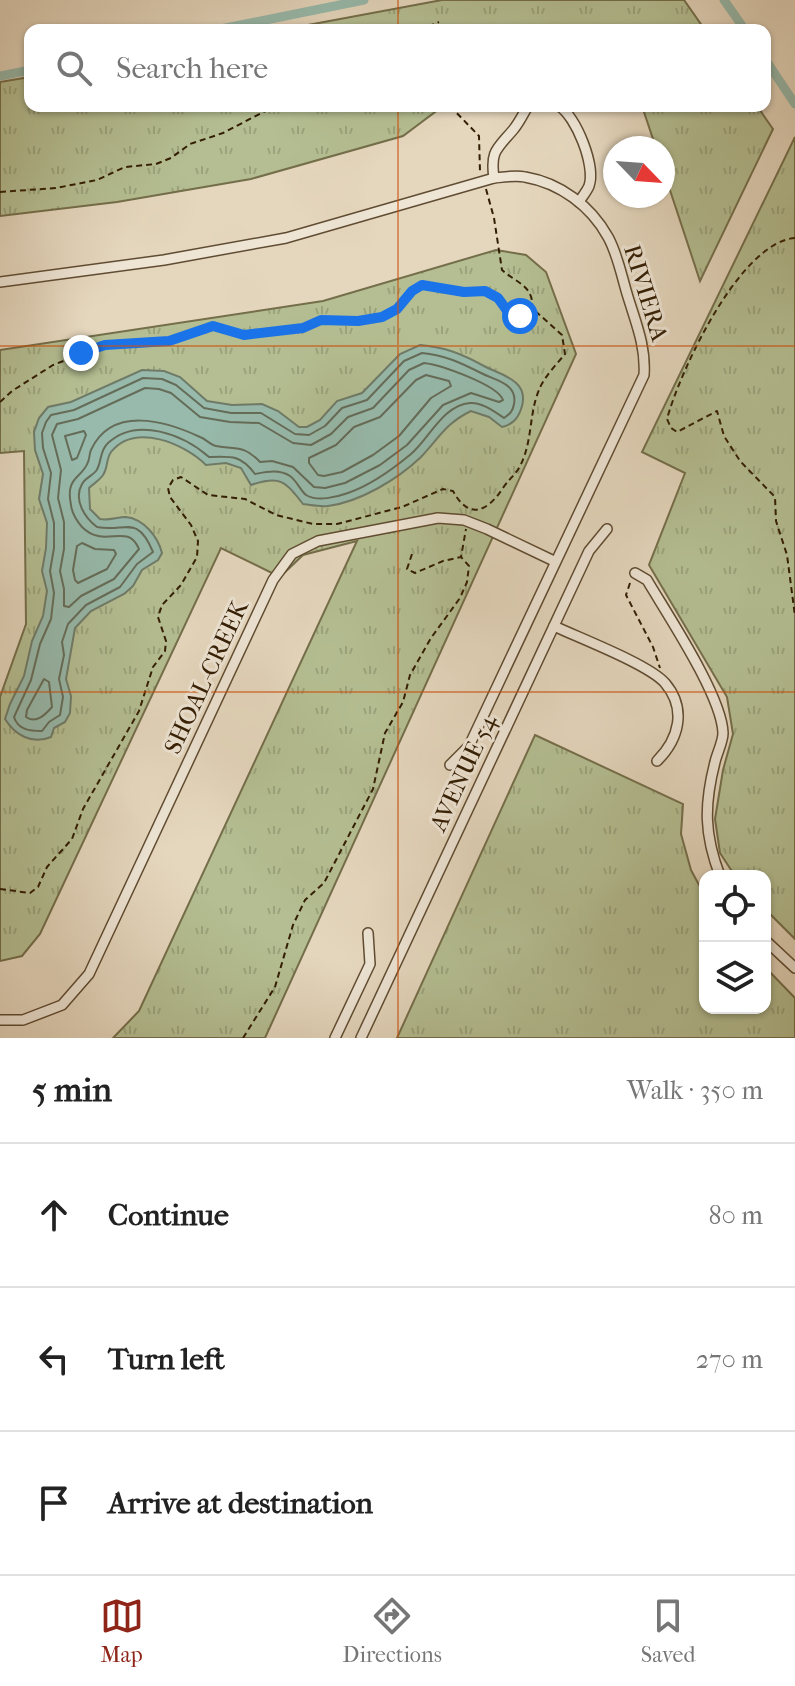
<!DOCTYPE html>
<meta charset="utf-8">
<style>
body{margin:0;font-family:"IM FELL French Canon",serif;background:#f6f6f6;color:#222}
.controls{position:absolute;right:24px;bottom:24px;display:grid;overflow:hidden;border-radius:16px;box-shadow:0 2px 6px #0004}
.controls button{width:72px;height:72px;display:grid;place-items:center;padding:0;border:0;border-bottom:2px solid #e0e0e0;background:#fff;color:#222;font:40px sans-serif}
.compass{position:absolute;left:603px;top:136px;width:72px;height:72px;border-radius:50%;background:#fff;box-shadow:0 2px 6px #0004;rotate:115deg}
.stop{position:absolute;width:24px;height:24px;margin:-18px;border:6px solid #1a73e8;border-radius:50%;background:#fff}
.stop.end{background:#1a73e8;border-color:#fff;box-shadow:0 2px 8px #0008}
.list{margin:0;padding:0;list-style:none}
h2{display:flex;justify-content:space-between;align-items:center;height:104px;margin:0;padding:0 32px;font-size:34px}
h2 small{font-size:26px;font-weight:400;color:#767676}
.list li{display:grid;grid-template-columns:52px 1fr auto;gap:24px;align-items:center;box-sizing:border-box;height:144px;padding:0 32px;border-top:2px solid #e0e0e0}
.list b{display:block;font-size:30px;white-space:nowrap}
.list em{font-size:26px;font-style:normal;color:#767676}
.icon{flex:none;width:44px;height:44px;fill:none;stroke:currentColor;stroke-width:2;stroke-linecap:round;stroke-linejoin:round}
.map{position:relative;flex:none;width:795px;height:1038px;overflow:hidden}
.search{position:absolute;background:#fff;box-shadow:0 2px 6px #0004;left:24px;right:24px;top:24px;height:88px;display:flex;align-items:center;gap:20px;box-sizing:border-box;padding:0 28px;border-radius:16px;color:#767676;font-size:30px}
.sheet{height:536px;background:#fff}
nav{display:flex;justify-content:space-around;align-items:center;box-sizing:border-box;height:112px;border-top:2px solid #e0e0e0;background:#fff;font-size:22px;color:#767676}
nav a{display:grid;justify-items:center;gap:4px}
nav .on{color:#8f2418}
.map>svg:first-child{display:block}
</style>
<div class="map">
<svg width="795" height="1038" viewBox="0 0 795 1038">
<defs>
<pattern id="grass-tufts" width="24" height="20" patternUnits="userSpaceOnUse" patternTransform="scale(2)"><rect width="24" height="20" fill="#b4be92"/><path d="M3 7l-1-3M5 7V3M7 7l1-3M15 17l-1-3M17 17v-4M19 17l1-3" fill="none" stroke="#9ba37c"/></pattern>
</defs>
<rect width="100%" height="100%" fill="#e5d7be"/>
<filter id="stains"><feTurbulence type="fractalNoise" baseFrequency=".0025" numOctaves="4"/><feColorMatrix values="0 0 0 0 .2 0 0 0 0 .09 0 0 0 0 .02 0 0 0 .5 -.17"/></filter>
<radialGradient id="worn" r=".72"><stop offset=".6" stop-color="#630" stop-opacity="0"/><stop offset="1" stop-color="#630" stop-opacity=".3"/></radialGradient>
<g fill="url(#grass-tufts)" stroke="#746e4a" stroke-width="2">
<path d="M442 0H684L705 30H281Z"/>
<path d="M30 77V106H443L403 136 251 179 117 202 0 216V82Z"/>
<path d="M642 106H757L773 129 700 281 663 169V148H656Z"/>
<path d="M795 137V939L765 909V876H735L720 853 715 819 723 770 733 734 727 697 649 565 685 473 642 452Z"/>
<path d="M496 250 526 255 546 272 576 354 265 1038H113L139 1011 357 541 303 555 280 577 221 548 40 934 22 956 0 961V697L26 624 24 451 0 453V350L323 301Z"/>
<path d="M535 735 683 804 681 834 691 870 705 896V1008H765V967L795 998V1038H397Z"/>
</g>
<path fill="#97baac" stroke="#6f7b68" stroke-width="2" d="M420 345C445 347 462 354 484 366 501 375 529 380 522 406 519 417 514 424 502 427L489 417 471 411C446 423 439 438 421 457 398 479 360 502 328 506 320 507 311 505 303 504 285 481 280 475 251 485L241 468 226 463 206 465C185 444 135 422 111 452 106 459 108 468 103 475 100 480 93 484 89 488L90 509 100 519C109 521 117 517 126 517 144 519 158 537 162 553L158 560 142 570 133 586 124 594 91 611 75 628 66 679 71 696 70 713 65 722 54 728 51 737C32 745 15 735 5 719L10 704 24 676 32 641 43 616 47 591 42 571 46 548 47 523 39 499 43 474 35 450 34 432 39 418 48 407 71 402 142 370 164 371 180 377 207 401 232 405 262 404 278 411 299 427H307L320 420 337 401 362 393 400 354Z"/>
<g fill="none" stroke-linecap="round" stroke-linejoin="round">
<g stroke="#656c58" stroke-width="2">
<path d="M422 353C445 355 461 363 481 373 494 380 518 383 514 404 513 411 510 414 504 418 495 412 482 402 470 403 443 405 429 439 411 454 393 469 371 485 348 493 337 497 317 502 306 495 300 490 297 481 290 476 279 469 266 472 255 474 241 455 232 456 209 457 184 435 137 416 108 443 99 451 102 463 96 471 92 476 85 478 82 484 73 500 85 518 97 527 125 533 137 513 153 552L137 564 120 587 86 605 68 624 62 642 64 655 59 679 63 697 60 715 49 722 42 731C30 731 18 730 14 717L31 680 40 644 51 619 54 593 50 571 54 548V523L48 499 51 473 43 448 42 433 46 422 51 415 74 410 143 378 162 379 176 385 204 408 231 413H261L295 434 309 435 325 426 342 408 367 400 404 361Z"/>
<path d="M424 363C441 365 498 385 503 400L499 402 471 393 443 405 407 445 380 465 345 483 325 488 314 487 293 467 272 461 260 462C243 444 236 450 216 446 210 445 206 439 200 437 166 421 112 405 91 450 89 454 90 458 88 462 82 479 65 476 71 505 72 514 76 520 82 527 105 550 127 521 139 549L114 579 81 596 69 607 64 606V589L60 571 64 549V522L58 498 61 470 52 435 57 424 78 419 145 388 159 389 171 393 200 417 230 422 259 423 293 443 311 445 331 434 348 417 373 408 409 370Z"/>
<path d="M426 375 449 381 451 386 431 398 399 436 373 455 342 472 324 476 318 475 309 463V458L336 445 354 427 380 417 416 380Z"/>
<path d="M84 431 86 435 77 458 72 460 65 436Z"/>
<path d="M82 543 95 549 114 550 116 554 107 569 78 583 75 580 73 570 77 546Z"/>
<path d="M44 679 49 682 52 707C45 715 36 724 26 717L27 710Z"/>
</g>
<g stroke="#97baac" stroke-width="9">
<path d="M724 0 745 30"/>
<path d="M216 30 364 0"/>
<path d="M765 59 795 104"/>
<path d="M0 76 30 70"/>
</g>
<defs>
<g id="minor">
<path d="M559 106C576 116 596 166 589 186 587 191 582 197 579 202"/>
<path d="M494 178C490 151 497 149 513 130 519 123 523 114 528 106"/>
<path d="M0 282 164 260 286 238 494 178C504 177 516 175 525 177 560 183 591 206 608 237 618 255 622 278 628 297 636 323 646 347 644 375L469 746 450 765"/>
<path d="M635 573 647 580C667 614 722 696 723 733 723 742 717 753 715 762 704 805 704 834 720 876"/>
<path d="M554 626C579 638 648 664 665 683 687 709 679 739 657 761"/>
<path d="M765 940 795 968"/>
<path d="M0 1020H23L62 1005 89 974 273 580 292 554 318 541 438 518 464 520 487 529 554 561"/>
<path d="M335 1038 370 964 368 933"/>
<path d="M361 1038 589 551 607 529"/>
</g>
</defs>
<use href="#minor" stroke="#604c32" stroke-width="12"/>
<g stroke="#331d03" stroke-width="2" stroke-dasharray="6 4" stroke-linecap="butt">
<path d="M382 30 391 27 395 30"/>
<path d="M419 30 439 22"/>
<path d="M450 106 479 136 480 172"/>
<path d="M486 189 494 218 502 270C515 282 534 286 532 307"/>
<path d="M0 192 56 188 97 180 125 167 156 164 171 158 190 144 223 133 275 106"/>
<path d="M795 238C740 242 680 371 667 419L671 428 677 432 717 411 724 436 740 461 775 497 776 521 787 555 795 616"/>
<path d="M0 402 12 391 53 365 105 345 169 341 213 326 244 335 303 328 321 320 358 321 382 317 397 309 412 291 422 285 464 292 485 291 498 298 511 316H520L531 309"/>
<path d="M412 554 407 569 415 573 443 561 461 557 466 529"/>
<path d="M630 583 626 595 653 647 660 668"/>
<path d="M0 889 30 893 38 887 47 867 72 839 83 809 139 711 153 667 165 651 166 641 158 617 162 605 181 585 197 557 198 541 191 525 170 497 168 488 173 480 181 477 208 495 245 499 276 515 313 524H337L402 507 443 489 453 491C469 521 488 511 503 488 511 476 518 474 524 457 532 435 530 411 539 390 544 377 556 365 565 354L562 335 532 308"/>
<path d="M243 1038 275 987 293 925 305 900 324 883 373 789 385 733 403 702 410 675 431 638 460 598 467 582 469 566 461 557"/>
</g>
<use href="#minor" stroke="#eee5d5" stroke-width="9"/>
</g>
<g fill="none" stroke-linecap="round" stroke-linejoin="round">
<path stroke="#1a73e8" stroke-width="10" d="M81 353 105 345 169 341 213 326 244 335 303 328 321 320 358 321 382 317 397 309 412 291 422 285 464 292 485 291 498 298 511 316H520"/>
</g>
<path fill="none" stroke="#cd500b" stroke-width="2" stroke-opacity="0.55" d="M398 0V30M398 106V1038M0 346H795M0 692H795"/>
<g text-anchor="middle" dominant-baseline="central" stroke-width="6" stroke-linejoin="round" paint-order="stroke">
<g font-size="24" fill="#331d03" stroke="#eee5d5">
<text transform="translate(646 293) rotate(73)">RIVIERA</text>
<text transform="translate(206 677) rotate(-65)">SHOAL-CREEK</text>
<text transform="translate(463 773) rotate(-65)">AVENUE 54</text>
</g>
</g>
<rect width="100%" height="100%" filter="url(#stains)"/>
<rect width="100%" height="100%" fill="url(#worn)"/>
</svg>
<div class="controls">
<button><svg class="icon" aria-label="locate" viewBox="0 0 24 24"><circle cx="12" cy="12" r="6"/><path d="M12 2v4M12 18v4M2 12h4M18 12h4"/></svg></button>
<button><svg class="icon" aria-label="layers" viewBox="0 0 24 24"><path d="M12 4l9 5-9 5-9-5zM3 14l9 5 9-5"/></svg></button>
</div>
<svg class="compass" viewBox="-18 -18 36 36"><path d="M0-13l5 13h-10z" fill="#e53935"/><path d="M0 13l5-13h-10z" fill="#767676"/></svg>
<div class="stop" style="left:520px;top:316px"></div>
<div class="stop end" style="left:81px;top:353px"></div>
<div class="search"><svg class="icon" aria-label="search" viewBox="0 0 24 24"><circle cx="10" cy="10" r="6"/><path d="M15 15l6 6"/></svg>Search here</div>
</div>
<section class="sheet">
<h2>5 min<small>Walk · 350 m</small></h2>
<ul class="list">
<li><svg class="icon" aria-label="ahead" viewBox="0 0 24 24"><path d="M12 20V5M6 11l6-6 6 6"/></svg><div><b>Continue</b></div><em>80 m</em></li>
<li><svg class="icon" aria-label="left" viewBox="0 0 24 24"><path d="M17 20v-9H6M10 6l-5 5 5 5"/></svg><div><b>Turn left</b></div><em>270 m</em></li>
<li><svg class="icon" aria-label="arrive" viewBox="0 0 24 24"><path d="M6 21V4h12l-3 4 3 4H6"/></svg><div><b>Arrive at destination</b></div></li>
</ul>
</section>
<nav>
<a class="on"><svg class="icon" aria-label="map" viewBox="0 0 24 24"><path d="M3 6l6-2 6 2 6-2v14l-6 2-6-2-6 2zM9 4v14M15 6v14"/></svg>Map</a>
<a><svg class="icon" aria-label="directions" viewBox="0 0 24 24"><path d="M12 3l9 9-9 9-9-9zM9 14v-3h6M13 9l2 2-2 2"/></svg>Directions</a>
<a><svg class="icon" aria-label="saved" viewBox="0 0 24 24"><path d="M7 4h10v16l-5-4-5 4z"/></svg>Saved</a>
</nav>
